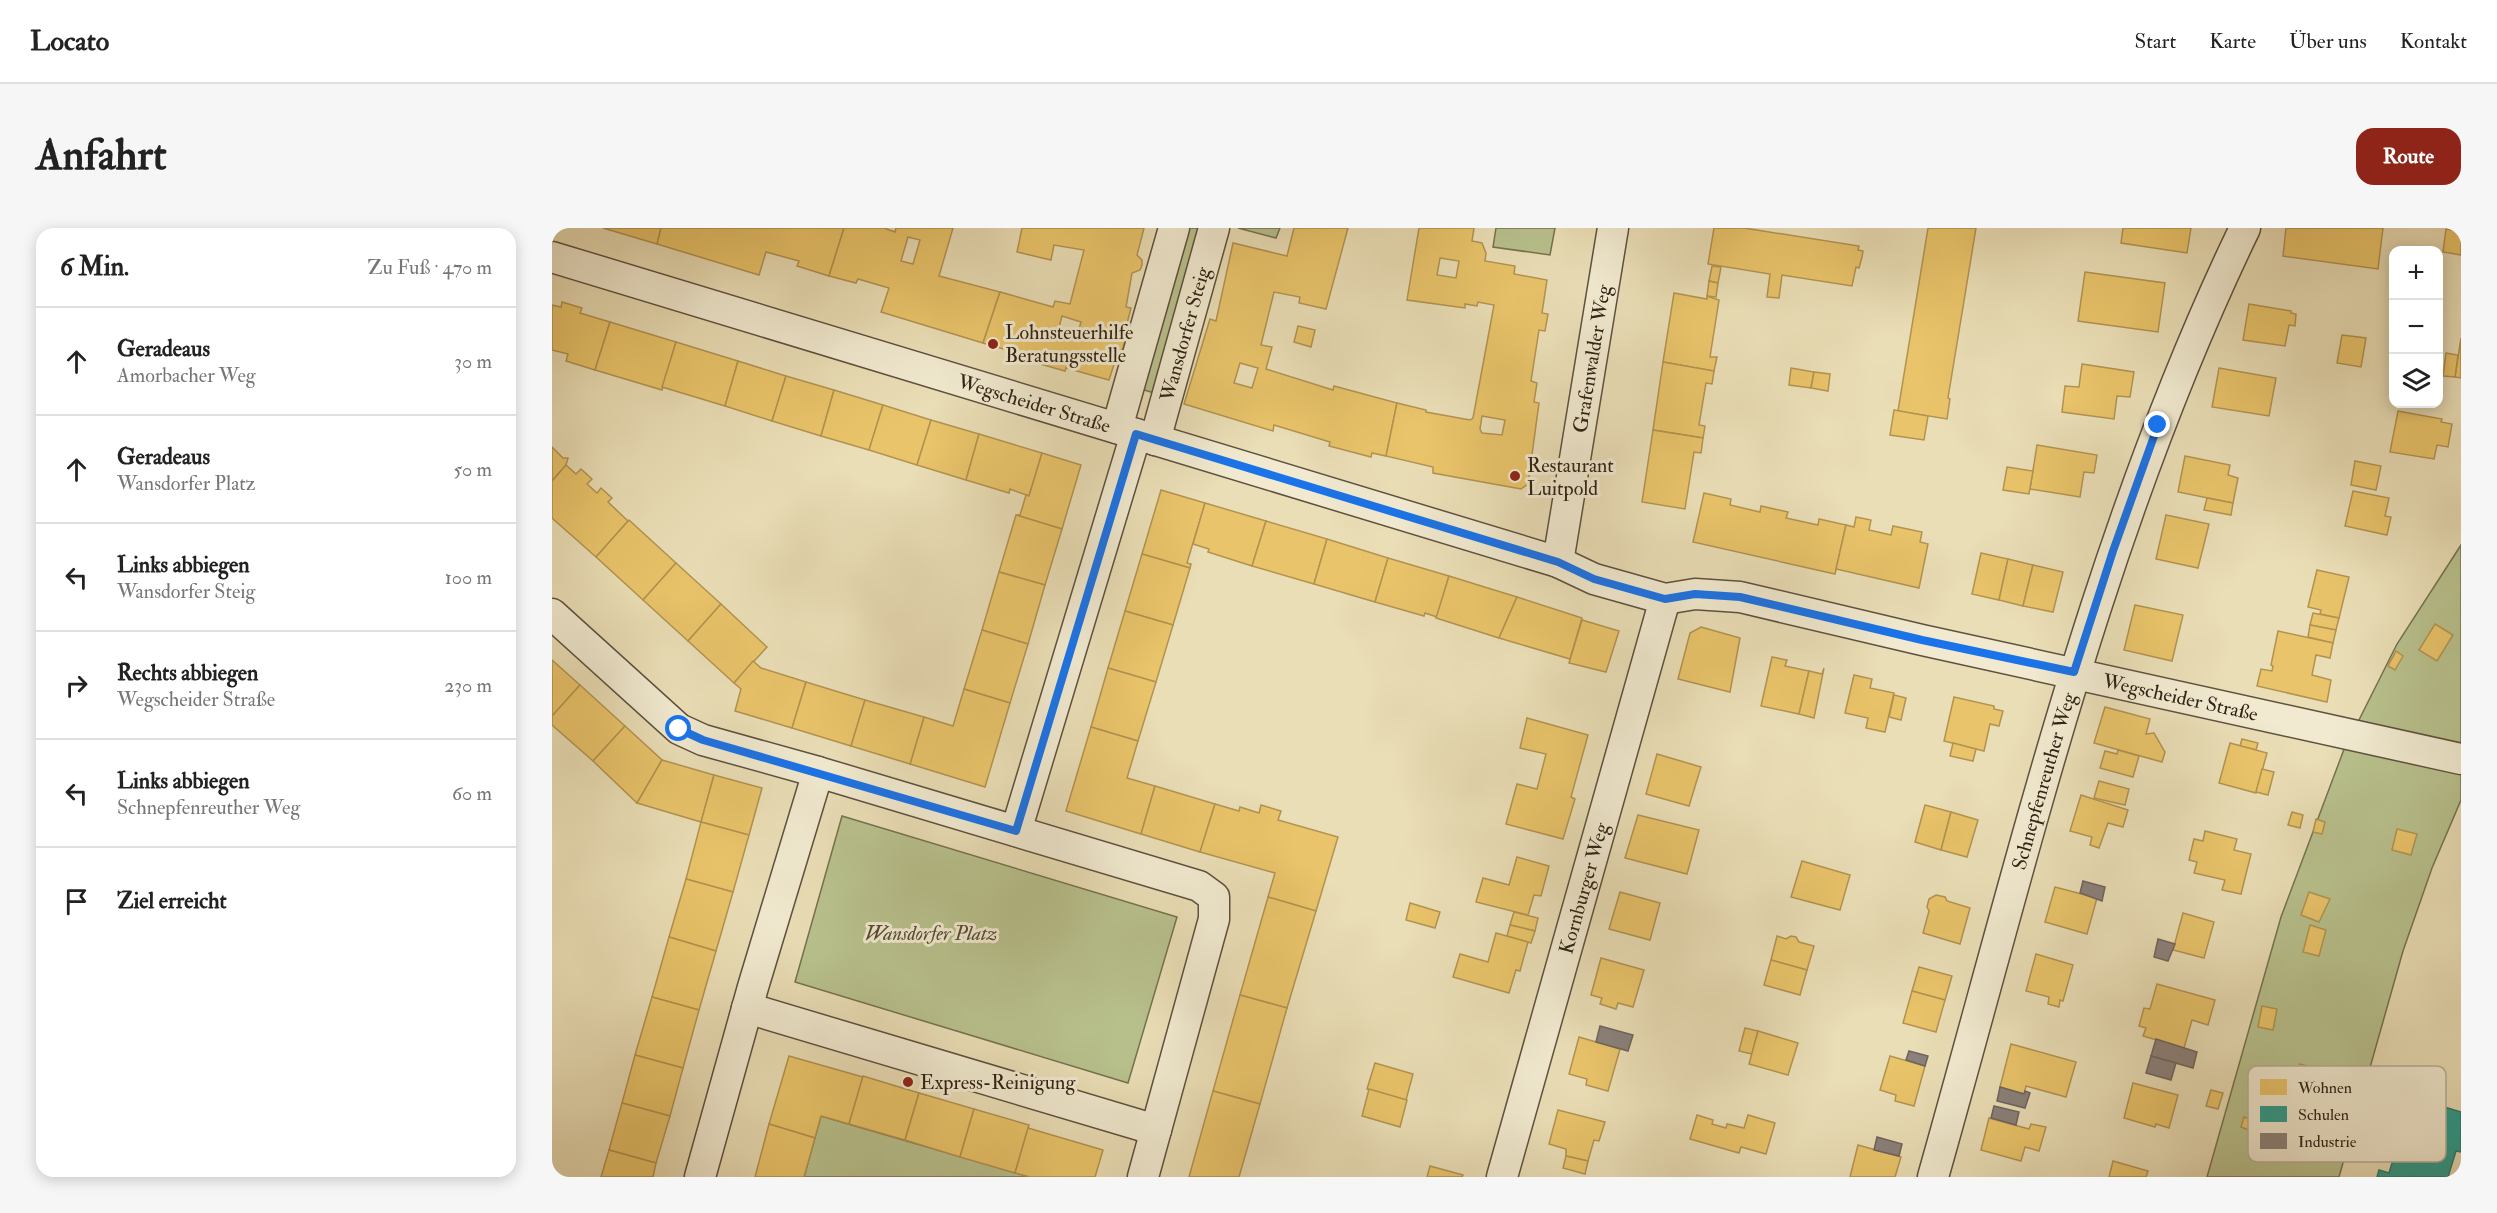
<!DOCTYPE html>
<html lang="de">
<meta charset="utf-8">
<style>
body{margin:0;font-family:"IM FELL Double Pica",serif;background:#f6f6f6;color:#222}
.controls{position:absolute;right:18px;top:18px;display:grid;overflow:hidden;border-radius:12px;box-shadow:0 3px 15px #0003}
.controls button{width:54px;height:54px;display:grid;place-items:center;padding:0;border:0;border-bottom:2px solid #e0e0e0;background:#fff;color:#222;font:30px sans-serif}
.stop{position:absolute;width:18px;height:18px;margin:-14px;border:4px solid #1a73e8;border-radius:50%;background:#fff}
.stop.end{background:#1a73e8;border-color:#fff;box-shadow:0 2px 6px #0008}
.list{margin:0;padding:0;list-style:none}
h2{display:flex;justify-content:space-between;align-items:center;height:78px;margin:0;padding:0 24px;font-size:26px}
h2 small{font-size:20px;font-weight:400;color:#767676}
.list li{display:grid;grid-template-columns:39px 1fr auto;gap:18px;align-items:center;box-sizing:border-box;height:108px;padding:0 24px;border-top:2px solid #e0e0e0}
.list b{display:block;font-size:22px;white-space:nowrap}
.list p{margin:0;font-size:20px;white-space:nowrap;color:#767676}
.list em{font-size:20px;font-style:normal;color:#767676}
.icon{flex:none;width:33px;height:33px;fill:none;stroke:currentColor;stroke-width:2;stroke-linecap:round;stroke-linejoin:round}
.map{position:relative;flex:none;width:1909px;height:949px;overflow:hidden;border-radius:18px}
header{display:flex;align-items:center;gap:36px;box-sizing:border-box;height:84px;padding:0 30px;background:#fff;border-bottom:2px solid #e0e0e0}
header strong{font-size:28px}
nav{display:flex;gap:33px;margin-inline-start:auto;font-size:21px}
.intro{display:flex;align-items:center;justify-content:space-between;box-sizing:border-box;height:144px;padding:0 36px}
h1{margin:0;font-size:42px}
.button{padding:15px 27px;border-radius:18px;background:#8f2418;color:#fff;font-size:21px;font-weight:700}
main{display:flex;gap:36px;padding:0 36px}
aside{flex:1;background:#fff;border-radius:18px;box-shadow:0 3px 15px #0003}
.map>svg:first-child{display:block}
</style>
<header>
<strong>Locato</strong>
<nav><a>Start</a><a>Karte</a><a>Über uns</a><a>Kontakt</a></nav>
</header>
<div class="intro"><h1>Anfahrt</h1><a class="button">Route</a></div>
<main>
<aside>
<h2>6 Min.<small>Zu Fuß · 470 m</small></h2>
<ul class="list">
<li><svg class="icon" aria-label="ahead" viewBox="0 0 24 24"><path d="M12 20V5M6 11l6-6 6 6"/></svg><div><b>Geradeaus</b><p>Amorbacher Weg</p></div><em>30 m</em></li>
<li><svg class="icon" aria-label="ahead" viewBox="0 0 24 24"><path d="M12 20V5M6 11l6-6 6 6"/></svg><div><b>Geradeaus</b><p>Wansdorfer Platz</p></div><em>50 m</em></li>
<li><svg class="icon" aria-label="left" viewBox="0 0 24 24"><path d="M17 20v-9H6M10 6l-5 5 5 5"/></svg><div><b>Links abbiegen</b><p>Wansdorfer Steig</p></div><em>100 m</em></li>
<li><svg class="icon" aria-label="right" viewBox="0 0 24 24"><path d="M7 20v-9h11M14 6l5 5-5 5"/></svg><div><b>Rechts abbiegen</b><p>Wegscheider Straße</p></div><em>230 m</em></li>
<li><svg class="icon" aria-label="left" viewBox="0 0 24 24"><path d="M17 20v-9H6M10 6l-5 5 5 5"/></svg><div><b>Links abbiegen</b><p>Schnepfenreuther Weg</p></div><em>60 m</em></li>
<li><svg class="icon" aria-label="arrive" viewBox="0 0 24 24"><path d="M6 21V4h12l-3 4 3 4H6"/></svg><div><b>Ziel erreicht</b></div></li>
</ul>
</aside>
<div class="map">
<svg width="1909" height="949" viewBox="0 0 1909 949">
<rect width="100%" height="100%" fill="#eadeb6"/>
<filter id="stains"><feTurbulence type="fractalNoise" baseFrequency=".00333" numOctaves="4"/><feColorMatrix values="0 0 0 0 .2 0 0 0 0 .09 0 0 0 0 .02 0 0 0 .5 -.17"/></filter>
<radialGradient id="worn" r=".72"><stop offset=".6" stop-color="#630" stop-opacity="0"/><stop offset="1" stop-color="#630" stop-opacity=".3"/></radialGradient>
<g fill="#b8c18d" stroke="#747252" stroke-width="1.5">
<path d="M631 0H654L602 165 586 160Z"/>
<path d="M686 0H728L724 10Z"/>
<path d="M944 0H1003L998 27 941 19Z"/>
<path d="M1909 317V520L1804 498 1845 416Z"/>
<path d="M1794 516 1909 542V572L1880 640 1851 723 1787 949H1655L1729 689Z"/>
<path d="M290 588 625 689 576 855 243 754Z"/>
<path d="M269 888 478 949H252Z"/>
</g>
<g fill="#e9c46a" stroke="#b29351" stroke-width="1.5" fill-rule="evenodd">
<path d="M51 0H109L105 16Z"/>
<path d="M109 0H292L277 48 245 38 247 33 214 24 207 47 105 16Z"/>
<path d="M292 0H332L343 4 344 0H401L387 48 448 64 431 115 329 84 337 60 306 51 304 55 277 48ZM356 9 368 12 361 36 349 33Z"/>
<path d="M470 0H592L585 27 590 32V37L588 42 580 45 574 79 579 80 571 111 573 113 571 121 565 127 557 152 514 140 513 143 474 132 475 128 431 115 448 64 501 79 503 73 518 76 532 22 502 17 499 32 465 24ZM510 88 529 94 525 108 519 111 505 107Z"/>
<path d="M742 0H796L774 81 747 75 748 69 722 64 709 117 720 119 714 141 781 162 782 158 845 175 834 228 820 225 819 229 777 218 778 214 722 197 721 203 632 176 658 91 664 93 681 15 735 28ZM688 135 706 140 700 160 682 155Z"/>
<path d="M867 0H922L920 13 930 15 934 25 933 33 963 38 962 46 995 52 990 85 996 86 993 103 987 102 979 153 985 155 982 174 987 175 976 256 969 261 881 245V239L834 228 845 175 874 182V184L918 192 921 190 942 77 926 74 925 78 913 76V80L855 72ZM888 30 907 33 904 50 885 47ZM930 188 953 192 950 207 930 205 928 201Z"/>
<path d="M1162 0H1192L1307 18 1306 22 1311 23 1310 29 1307 40 1304 39 1300 58 1230 47 1227 70 1215 69 1218 46 1156 36Z"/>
<path d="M1376 0H1424L1396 170 1398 171 1395 191 1346 183Z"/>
<path d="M1571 0H1639L1635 25 1569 15Z"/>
<path d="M1734 0H1831L1826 41 1731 28Z"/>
<path d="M1894 1 1909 3V27L1891 24Z"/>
<path d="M1160 38 1169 39 1166 55 1157 53Z"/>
<path d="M1533 44 1613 55 1606 104 1526 93Z"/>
<path d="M1157 53 1166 55 1164 69 1155 68Z"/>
<path d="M1122 65 1155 71V68L1167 72 1158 129H1165L1162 143 1111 134Z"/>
<path d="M10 74 30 80 28 85 58 94 43 142 14 133 16 126 0 122V77L9 79Z"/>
<path d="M1697 76 1739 83V85L1744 86 1743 98 1737 97 1733 118 1691 112Z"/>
<path d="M58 94 124 114 110 162 43 142Z"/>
<path d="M746 98 763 102 759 119 742 114Z"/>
<path d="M1790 107 1814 110 1809 139 1785 135Z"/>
<path d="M1909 110V150L1903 149Z"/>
<path d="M124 114 186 133 173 178 110 159Z"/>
<path d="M1894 125 1906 127 1903 149 1891 148Z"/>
<path d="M186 133 234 148 220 193 173 178Z"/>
<path d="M1111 134 1162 143 1160 156 1154 155 1147 197 1153 198 1151 210 1101 202Z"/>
<path d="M1530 136 1582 144 1578 169 1565 168 1562 191 1510 184 1513 158 1527 159Z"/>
<path d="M1239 140 1262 144 1259 160 1237 157Z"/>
<path d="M1667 140 1724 150 1717 188 1660 179Z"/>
<path d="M1262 144 1278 146 1276 163 1259 160Z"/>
<path d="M234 148 282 162 269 208 220 193Z"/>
<path d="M282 162 331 177 317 222 269 208Z"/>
<path d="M331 177 379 192 365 237 317 222Z"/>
<path d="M1342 182 1376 188 1372 212 1338 207Z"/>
<path d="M1846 183 1890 191 1889 194 1900 196 1896 219 1885 217 1882 231 1838 224Z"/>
<path d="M379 192 427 206 414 252 365 237Z"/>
<path d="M1101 202 1151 210 1149 225 1142 224 1133 281 1090 274Z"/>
<path d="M427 206 490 225 477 268 458 261 457 265 414 252Z"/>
<path d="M1485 217 1545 227 1542 245 1532 244 1528 269 1478 261Z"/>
<path d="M0 219 11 230H16L14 237 0 253Z"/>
<path d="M490 225 529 237 510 301 464 287H468L474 267 477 268Z"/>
<path d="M1633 228 1678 237 1676 247 1686 250 1681 275 1626 264Z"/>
<path d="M1803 233 1829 238 1824 262 1799 257Z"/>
<path d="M14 237 24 246 29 241 40 251 35 256 45 265 49 260 60 270 56 274 76 293 44 329 0 290V253Z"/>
<path d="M1455 239 1481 243 1477 266 1451 262Z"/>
<path d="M609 262 653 275 635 335 639 336 638 340 590 326Z"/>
<path d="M1801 263 1837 270 1833 288 1839 289 1835 307 1793 298Z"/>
<path d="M1152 265 1179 271 1178 277 1208 284 1209 278 1236 284 1234 290 1266 297 1267 291 1294 297 1283 346 1141 314Z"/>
<path d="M1655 270 1681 275 1679 287 1652 282Z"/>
<path d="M653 275 714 293 700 338 656 324 657 321 641 316Z"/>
<path d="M464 287 510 301 493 357 447 344Z"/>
<path d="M1614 287 1657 296 1646 340 1604 331Z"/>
<path d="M1304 289 1319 292 1317 302 1339 307 1341 298 1370 304 1368 314 1376 316 1367 360 1284 341 1294 297 1302 299Z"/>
<path d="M77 292 124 335 91 372 44 329Z"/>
<path d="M714 293 775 311 762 356 700 338Z"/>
<path d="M775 311 836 330 823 374 762 356Z"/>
<path d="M1429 325 1456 331 1447 372 1420 366Z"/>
<path d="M590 326 638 340 621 397 573 383Z"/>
<path d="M836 330 897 348 885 389 873 385 872 388 823 374Z"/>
<path d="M1456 331 1481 337 1471 378 1447 372Z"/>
<path d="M124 335 169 376 136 413 91 372Z"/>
<path d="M1481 337 1511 344 1501 384 1471 378Z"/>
<path d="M1765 342 1797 349 1787 390 1768 386 1769 382 1756 379Z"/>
<path d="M447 344 493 357 476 416 430 402Z"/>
<path d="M897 348 965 369 947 410 884 390Z"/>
<path d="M965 369 1030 390 1018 431 947 410Z"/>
<path d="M169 376 215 419 182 455 136 413Z"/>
<path d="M1583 377 1631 387 1620 433 1572 422Z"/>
<path d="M573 383 621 397 604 454 556 440Z"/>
<path d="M1761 385 1787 390 1784 402 1758 397Z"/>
<path d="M1030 392 1067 403 1054 444 1017 435Z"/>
<path d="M1883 396 1901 407 1885 433 1867 422Z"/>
<path d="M1758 397 1784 402 1781 415 1756 409Z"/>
<path d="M1149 399 1188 410 1178 464 1126 451 1138 405Z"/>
<path d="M430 402 476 416 458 475 412 461Z"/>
<path d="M1726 403 1781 415 1778 430 1764 427 1760 447 1779 452 1775 474 1705 458 1709 441 1720 443 1721 438 1719 437Z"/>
<path d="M1844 423 1851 428 1843 442 1836 438Z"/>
<path d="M1220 429 1235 432 1233 438 1257 443 1247 486 1209 478Z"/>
<path d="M0 432 28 457 0 488Z"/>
<path d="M201 433 209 440 254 454 240 500 183 483 189 461 182 455Z"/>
<path d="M556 440 604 454 586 513 539 499Z"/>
<path d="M1272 440 1262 490 1247 486 1257 443 1270 446Z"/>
<path d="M1302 447 1320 451 1318 460 1342 465 1333 504 1314 500 1316 490 1293 485Z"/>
<path d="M254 454 313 472 299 518 240 500Z"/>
<path d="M28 457 73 498 41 533 0 497V488Z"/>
<path d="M412 461 458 475 433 559 358 536 372 489 401 498Z"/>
<path d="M1342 467 1354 470 1349 492 1337 489Z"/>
<path d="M1402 469 1442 478V481L1451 483 1447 498 1438 496 1432 523 1392 513Z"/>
<path d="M313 472 372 489 358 536 299 518Z"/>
<path d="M1553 479 1598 491 1594 506 1602 505 1613 524 1610 534 1542 515Z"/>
<path d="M975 490 1036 507 1019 569 1023 571 1011 611 954 596 965 556 985 561 994 526 968 520Z"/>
<path d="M73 498 110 532 85 575 41 533Z"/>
<path d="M539 499 586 513 575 550 603 558 589 606 514 583Z"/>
<path d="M1690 511 1706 515 1704 522 1688 518Z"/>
<path d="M1401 515 1424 521 1421 533 1398 528Z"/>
<path d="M1678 515 1715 525 1704 565 1667 555Z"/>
<path d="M1566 522 1587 528 1581 549 1548 540 1553 523 1565 526Z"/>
<path d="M1105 526 1149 539 1137 578 1094 566Z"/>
<path d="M110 532 162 547 149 594 85 575Z"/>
<path d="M1710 541 1722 544 1716 567 1704 564Z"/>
<path d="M162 547 210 560 197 607 149 594Z"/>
<path d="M1547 553 1577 561 1573 577 1542 570Z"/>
<path d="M603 558 663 576 648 624 589 606Z"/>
<path d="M1529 567 1576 582 1571 599 1556 595 1547 620 1538 617 1540 609 1518 603Z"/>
<path d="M663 576 687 583 688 579 707 585 709 577 729 583 726 592 786 609 764 683 716 669 723 645 648 624Z"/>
<path d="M1373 577 1399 584 1389 622 1363 614Z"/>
<path d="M1399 584 1426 592 1415 629 1389 622Z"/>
<path d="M1740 584 1751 587 1748 600 1736 597Z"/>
<path d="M1086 587 1147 602 1135 646 1073 630Z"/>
<path d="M1764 591 1773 594 1770 606 1761 604Z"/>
<path d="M149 594 197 607 181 664 134 651Z"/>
<path d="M1845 601 1865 606 1859 627 1840 622Z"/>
<path d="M1653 603 1685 611 1682 622 1699 626 1689 666 1670 662 1673 652 1642 645 1645 634 1637 632 1642 611 1651 613Z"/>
<path d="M965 629 997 638 989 668 982 667 976 687 924 674 931 650 957 657Z"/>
<path d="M1250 633 1298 647 1288 682 1239 669Z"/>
<path d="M134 651 181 664 164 723 117 709Z"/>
<path d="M1503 659 1545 670 1535 706 1493 694Z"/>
<path d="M1068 664 1108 675 1098 712 1057 701Z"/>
<path d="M1757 664 1778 671 1767 694 1749 687Z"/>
<path d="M1384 667 1393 669 1395 673 1418 680 1408 716 1371 705 1377 683 1375 679 1377 671Z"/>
<path d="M716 669 764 683 735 780 688 767Z"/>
<path d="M858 675 888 684 883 700 854 692Z"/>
<path d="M962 684 986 690 983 703 958 697Z"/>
<path d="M1631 685 1662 694 1652 730 1621 722Z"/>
<path d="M958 697 983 703 979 715 955 708Z"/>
<path d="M1758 697 1774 702 1767 728 1751 724Z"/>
<path d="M944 705 976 714 968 743 964 742 957 765 901 749 908 726 936 734Z"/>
<path d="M1225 708 1234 711 1239 708 1244 709 1247 714 1262 718 1255 742 1219 732Z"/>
<path d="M117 709 164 723 147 782 100 769Z"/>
<path d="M1484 726 1521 737 1511 773 1508 772 1507 779 1496 776 1497 769 1474 763Z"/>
<path d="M1049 730 1092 742 1081 779 1066 775 1064 781 1048 776 1050 770 1039 767Z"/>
<path d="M1219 732 1255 742 1248 767 1212 757Z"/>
<path d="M1367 739 1400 748 1393 772 1360 763Z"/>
<path d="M1605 756 1663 772 1656 797 1640 792 1632 820 1591 808 1594 800 1587 798 1592 780 1598 781Z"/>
<path d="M1360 763 1393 772 1384 804 1351 795Z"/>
<path d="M688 767 735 780 708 876 661 863Z"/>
<path d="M100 769 147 782 131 840 83 827Z"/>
<path d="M1710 778 1725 781 1721 802 1706 799Z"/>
<path d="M1193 800 1206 803 1200 826 1187 823Z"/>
<path d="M1206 803 1246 815 1236 847 1197 836Z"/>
<path d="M1027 809 1068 821 1056 863 1034 857 1035 851 1017 846Z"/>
<path d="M1459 816 1524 834 1514 869 1474 858 1472 866 1448 859Z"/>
<path d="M83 827 131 840 118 888 70 875Z"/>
<path d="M237 828 311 849 297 896 269 888 263 910 217 896Z"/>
<path d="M1338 828 1373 838 1362 878 1343 873 1344 867 1328 862Z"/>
<path d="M823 835 861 846 854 872 815 861Z"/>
<path d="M1748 836 1772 843 1766 863 1743 857Z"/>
<path d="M311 848 367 865 353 912 297 896Z"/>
<path d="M1581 855 1626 867 1617 900 1604 896 1603 899 1572 890Z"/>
<path d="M817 861 855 872 848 899 810 888Z"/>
<path d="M1659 862 1671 865 1666 881 1654 878Z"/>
<path d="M661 863 708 876 687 949H637Z"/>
<path d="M367 865 422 881 408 929 353 912Z"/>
<path d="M70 875 118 888 104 935 57 922Z"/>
<path d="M422 881 477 897 463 945 408 929Z"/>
<path d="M1006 882 1053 894 1047 913 1042 912 1036 933 1014 928V921L997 916Z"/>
<path d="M1145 887 1161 892 1160 896 1174 900 1175 896 1192 900 1196 887 1223 895 1214 926 1189 919 1187 925 1138 911Z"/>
<path d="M1692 889 1700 892 1697 902 1689 899Z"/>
<path d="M1437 890 1477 901 1479 896 1494 899 1487 923 1473 919 1469 933 1429 922Z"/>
<path d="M217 896 263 910 252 949H203Z"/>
<path d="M476 900 551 922 543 949H478L463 945Z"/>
<path d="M1306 917 1349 929 1343 949H1298Z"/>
<path d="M57 922 104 935 101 949H49Z"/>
<path d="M1014 928 1036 933 1033 946 1011 940Z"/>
<path d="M1561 933 1596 943 1594 949H1557Z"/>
<path d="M878 938 911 947 910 949H875Z"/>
</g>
<path fill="#2a9d8f" stroke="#2c786b" stroke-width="1.5" d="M1860 869 1909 884V924L1904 923 1896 949H1825L1827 942 1837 945Z"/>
<g fill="#8a817c" stroke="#6f645d" stroke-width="1.5">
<path d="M1531 653 1553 659 1550 673 1528 665Z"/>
<path d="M1606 711 1623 716 1616 733 1602 729Z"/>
<path d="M1048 798 1081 807 1076 823 1044 814Z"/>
<path d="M1604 811 1645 824 1641 840 1599 828Z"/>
<path d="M1357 823 1376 828 1373 838 1354 832Z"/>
<path d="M1599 828 1624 835 1619 852 1594 845Z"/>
<path d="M1448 859 1472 866 1473 863 1478 865 1473 880 1445 873Z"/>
<path d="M1442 878 1467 884 1464 897 1439 890Z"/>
<path d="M1325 909 1350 916 1347 928 1322 922Z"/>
</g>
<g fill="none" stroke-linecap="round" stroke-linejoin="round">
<defs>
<g id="minor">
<path id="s1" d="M0 29 1006 334 1042 351 1113 371 1143 366 1188 369 1370 412 1909 531"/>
<path d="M565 200 622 0"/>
<path id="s2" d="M603 212 662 0"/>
<path id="s3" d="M1006 334 1061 0"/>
<path d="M0 386 127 501 151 512 266 544"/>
<path d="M464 603 584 206"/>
<path d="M195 780 604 902"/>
<path d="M148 949 201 759 266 544 647 658 662 669V691L591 949"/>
<path id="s4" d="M950 949 1113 371"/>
<path id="s5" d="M1381 949C1472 628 1547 302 1693 0"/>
</g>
</defs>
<use href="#minor" stroke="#5e513e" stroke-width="33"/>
<use href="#minor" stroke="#f1ead0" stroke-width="30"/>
</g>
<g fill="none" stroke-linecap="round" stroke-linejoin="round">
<path stroke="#1a73e8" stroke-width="8" d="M127 501 151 512 464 603 584 206 1006 334 1042 351 1113 371 1143 366 1188 369 1370 412 1522 444 1561 323 1606 197"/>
</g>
<g fill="#8f2418" stroke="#f1ead0" stroke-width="2">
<circle cx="441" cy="116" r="6"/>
<circle cx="963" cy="248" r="6"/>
<circle cx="356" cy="854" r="6"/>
</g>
<g text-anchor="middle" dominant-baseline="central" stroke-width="6" stroke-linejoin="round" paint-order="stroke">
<g font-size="20" fill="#302216" stroke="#f1ead0" text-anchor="start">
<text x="453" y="104">Lohnsteuerhilfe<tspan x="453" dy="23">Beratungsstelle</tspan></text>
<text x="975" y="237">Restaurant<tspan x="975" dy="23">Luitpold</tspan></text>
<text x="368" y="854">Express-Reinigung</text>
</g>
<g font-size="20" fill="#302216" stroke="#f1ead0">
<text stroke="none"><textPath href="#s2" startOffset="110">Wansdorfer Steig</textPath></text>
<text stroke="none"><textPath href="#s3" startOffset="206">Grafenwalder Weg</textPath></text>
<text stroke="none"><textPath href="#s1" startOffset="504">Wegscheider Straße</textPath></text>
<text stroke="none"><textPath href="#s1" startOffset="1692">Wegscheider Straße</textPath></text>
<text stroke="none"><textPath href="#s5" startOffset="411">Schnepfenreuther Weg</textPath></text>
<text stroke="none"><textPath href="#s4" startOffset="300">Kornburger Weg</textPath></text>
</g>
<g font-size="20" font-style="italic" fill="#524a34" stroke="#f1ead0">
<text x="379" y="705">Wansdorfer Platz</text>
</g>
</g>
<rect x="1696" y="838" width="198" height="96" rx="9" fill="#f1ead0" stroke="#b7ae98" stroke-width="1.5"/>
<rect x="1708" y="851" width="27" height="16" fill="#e9c46a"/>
<rect x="1708" y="878" width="27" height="16" fill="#2a9d8f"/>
<rect x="1708" y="905" width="27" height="16" fill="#8a817c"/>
<g font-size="16" fill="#302216">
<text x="1746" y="865">Wohnen</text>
<text x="1746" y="892">Schulen</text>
<text x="1746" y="919">Industrie</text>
</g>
<rect width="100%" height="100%" filter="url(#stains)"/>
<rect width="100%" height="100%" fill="url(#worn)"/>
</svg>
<div class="controls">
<button>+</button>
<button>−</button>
<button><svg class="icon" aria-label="layers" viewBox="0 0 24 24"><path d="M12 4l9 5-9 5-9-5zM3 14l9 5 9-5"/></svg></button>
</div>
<div class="stop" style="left:127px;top:501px"></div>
<div class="stop end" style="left:1606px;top:197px"></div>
</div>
</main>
